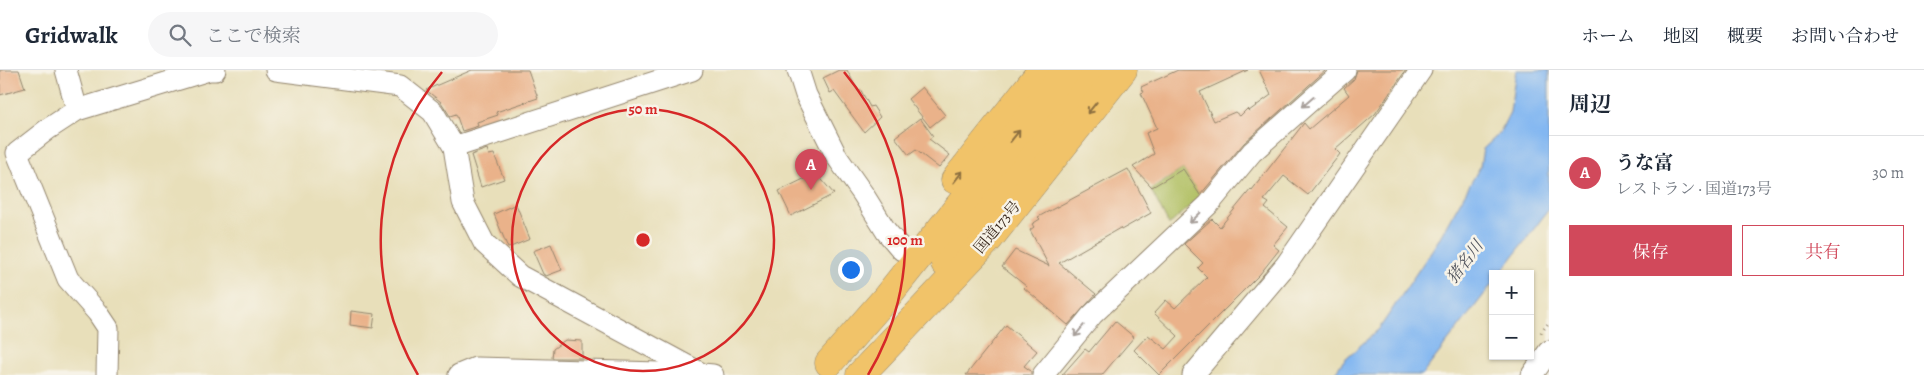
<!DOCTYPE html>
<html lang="ja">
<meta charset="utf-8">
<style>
body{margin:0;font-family:Alegreya,"Noto Serif JP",serif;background:#f6f6f7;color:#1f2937}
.controls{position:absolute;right:15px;bottom:15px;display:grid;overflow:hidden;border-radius:0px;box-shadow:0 1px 4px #0004}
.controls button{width:45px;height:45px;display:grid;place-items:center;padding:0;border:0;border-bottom:1px solid #e0e1e3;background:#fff;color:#1f2937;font:25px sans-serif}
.you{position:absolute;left:850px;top:199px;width:18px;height:18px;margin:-12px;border:4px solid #fff;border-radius:50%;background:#1a73e8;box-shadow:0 0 0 8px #1a73e833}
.badge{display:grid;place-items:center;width:32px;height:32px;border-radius:50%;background:#d1495b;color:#fff;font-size:16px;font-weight:700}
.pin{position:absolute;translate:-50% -41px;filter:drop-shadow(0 1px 2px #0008)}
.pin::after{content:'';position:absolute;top:26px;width:18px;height:15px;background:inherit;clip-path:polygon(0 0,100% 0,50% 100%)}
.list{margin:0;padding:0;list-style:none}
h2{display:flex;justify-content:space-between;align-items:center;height:65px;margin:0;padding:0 20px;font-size:21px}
h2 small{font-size:16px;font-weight:400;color:#747a83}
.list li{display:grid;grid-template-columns:32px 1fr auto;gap:15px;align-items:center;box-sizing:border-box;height:75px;padding:0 20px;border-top:1px solid #e0e1e3}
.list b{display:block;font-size:19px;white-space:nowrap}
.list p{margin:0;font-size:16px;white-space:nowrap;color:#747a83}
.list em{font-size:16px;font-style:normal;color:#747a83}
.actions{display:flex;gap:10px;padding:15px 20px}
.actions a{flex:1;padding:11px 0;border:1px solid #d1495b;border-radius:0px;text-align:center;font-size:18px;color:#d1495b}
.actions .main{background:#d1495b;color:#fff}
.icon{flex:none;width:28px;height:28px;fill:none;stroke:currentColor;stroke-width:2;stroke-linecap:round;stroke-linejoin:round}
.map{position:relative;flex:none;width:1549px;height:305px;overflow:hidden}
header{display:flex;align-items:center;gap:30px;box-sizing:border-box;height:70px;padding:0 25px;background:#fff;border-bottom:1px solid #e0e1e3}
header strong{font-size:24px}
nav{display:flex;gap:28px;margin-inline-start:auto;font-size:18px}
.search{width:350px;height:45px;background:#f6f6f7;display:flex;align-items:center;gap:12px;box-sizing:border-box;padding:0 18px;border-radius:28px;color:#747a83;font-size:19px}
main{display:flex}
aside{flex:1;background:#fff}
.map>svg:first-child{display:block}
</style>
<header>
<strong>Gridwalk</strong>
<div class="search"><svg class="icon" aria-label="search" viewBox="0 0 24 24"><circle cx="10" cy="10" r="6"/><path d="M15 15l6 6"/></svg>ここで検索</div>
<nav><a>ホーム</a><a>地図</a><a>概要</a><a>お問い合わせ</a></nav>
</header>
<main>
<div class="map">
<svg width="1549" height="305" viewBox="0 0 1549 305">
<rect width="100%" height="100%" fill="#f7f3e8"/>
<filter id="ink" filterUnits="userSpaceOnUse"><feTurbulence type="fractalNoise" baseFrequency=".02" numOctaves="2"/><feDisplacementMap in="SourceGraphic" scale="10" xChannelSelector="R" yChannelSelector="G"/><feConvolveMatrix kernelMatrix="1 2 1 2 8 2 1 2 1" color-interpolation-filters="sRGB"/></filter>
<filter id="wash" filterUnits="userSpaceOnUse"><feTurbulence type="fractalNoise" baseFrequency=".0096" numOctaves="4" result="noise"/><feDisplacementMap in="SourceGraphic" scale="20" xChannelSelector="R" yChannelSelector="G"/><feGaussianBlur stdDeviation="1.12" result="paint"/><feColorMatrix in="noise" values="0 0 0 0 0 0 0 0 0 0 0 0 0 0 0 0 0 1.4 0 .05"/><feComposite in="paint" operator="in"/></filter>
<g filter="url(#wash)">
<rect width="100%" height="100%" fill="#e8dfba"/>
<path fill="#b1c063" stroke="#767540" d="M1183 99 1201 126 1169 155 1151 120Z"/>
<path fill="#83b7f1" stroke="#5f7088" d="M1516 0H1549V139L1500 204H1493V213L1422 305H1333L1345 289 1379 259 1436 174 1480 97 1483 79 1499 64 1510 42Z"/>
<g id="blocks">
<g fill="#eab28a">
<path d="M0 0H19L25 18 0 25Z"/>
<path d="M472 0H528L538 28 496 42 498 45 477 52 478 56 462 61 456 44 450 46 441 32 426 20Z"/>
<path d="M839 0H847L858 21 860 19 870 37 873 36 880 47 864 62 834 21 830 23 823 8Z"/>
<path d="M1178 0H1248L1200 22 1214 51 1235 42 1240 46 1247 39 1249 41 1271 25 1259 0H1326L1244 73 1200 125 1183 99 1152 117 1133 97 1154 84 1146 63 1157 58 1141 23 1144 22 1141 17Z"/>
<path d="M1357 0H1406L1375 44 1335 79 1340 84 1308 125 1284 106 1264 130 1269 133 1265 138 1288 157 1273 175 1279 180 1260 204 1159 305 1134 280 1148 265 1166 279 1178 266 1154 243 1166 230 1175 238 1207 207 1198 198 1203 193 1184 174 1212 149 1220 157 1251 119 1252 120 1304 53 1309 59 1349 25 1344 18 1354 9Z"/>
<path d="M922 17 945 45 930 57 908 29Z"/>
<path d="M920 48 933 66 929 69 950 85 939 98 916 80 909 85 895 67Z"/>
<path d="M487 79 489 85 494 84 504 109 481 117 471 85Z"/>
<path d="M1128 99 1151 143 1121 160 1120 158 1059 193 1096 224 1068 255 1024 218 1026 216 1002 197 1015 180 1049 196 1030 160 1034 157 1032 154 1040 149 1038 147Z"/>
<path d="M816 103 834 124 791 146 779 121Z"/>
<path d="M516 134 530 169 508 178 494 144Z"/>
<path d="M551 174 562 200 546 206 543 204 533 181Z"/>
<path d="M351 241 375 244 373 258 350 255Z"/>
<path d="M1115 251 1134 267 1102 305H1062L1085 279 1089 282Z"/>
<path d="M1006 255 1037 281 1024 296 1031 301V305H966Z"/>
<path d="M565 270 582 271V288H552L553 279Z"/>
</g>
</g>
</g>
<g filter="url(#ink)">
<use href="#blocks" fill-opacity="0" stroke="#92846c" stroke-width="1"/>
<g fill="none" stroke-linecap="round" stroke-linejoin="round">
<defs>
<g id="minor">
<path d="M66 0 77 40"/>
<path d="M276 0 400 16 433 42 454 77 463 132 484 173 520 206 702 304 713 305"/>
<path d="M798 0 806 25 837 87 863 124 886 161 902 180"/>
<path d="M454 77 692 0"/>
<path d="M107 305 108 258 98 243 68 209 17 83 48 59 77 40 209 0H215"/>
<path d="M459 305 476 298 697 304"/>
<path d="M1043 305 1092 245 1209 134 1252 82 1345 0"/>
<path d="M1193 305 1286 195 1421 0"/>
<path d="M1532 305 1549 281"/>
</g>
<g id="highway">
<path d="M955 110 1042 0"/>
<path d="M945 193 1097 0"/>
<path d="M829 293 885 229 1067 0"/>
<path d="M860 305 989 169 1123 0"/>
</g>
</defs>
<use href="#minor" stroke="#92846c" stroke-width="23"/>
<use href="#highway" stroke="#92846c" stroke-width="29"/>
<path stroke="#92846c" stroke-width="3" stroke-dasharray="1 4" stroke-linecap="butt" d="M1541 263 1549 252"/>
<use href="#minor" stroke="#fff" stroke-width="21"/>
<use href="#highway" stroke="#f1c369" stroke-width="28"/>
</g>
<defs><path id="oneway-shaft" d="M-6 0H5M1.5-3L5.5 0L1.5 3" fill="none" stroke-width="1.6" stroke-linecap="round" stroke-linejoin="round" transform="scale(1.25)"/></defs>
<g stroke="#a79f9a">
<use href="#oneway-shaft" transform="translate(1308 32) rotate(139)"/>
<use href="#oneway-shaft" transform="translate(1195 148) rotate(136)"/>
<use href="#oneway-shaft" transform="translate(1079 261) rotate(129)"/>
</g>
<g stroke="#8d6f40">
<use href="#oneway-shaft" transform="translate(1092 38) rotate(129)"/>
<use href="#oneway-shaft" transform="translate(1015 66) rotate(-51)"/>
<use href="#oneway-shaft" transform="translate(958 107) rotate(-52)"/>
</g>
</g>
<g fill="none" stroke="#d62828" stroke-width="2.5">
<circle cx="643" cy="170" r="131"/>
<path d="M418 305A262 262 0 0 1 442 2M844 2A262 262 0 0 1 868 305"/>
</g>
<g text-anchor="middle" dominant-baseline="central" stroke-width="5" stroke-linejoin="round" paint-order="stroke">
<g font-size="15" fill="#3b2a1e" stroke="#f7f3e8">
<text transform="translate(997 157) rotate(-50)">国道173号</text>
</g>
<g font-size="16" font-style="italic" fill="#51545d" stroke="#f7f3e8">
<text transform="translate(1465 192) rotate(-53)">猪名川</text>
</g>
</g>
<circle cx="643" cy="170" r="8" fill="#d62828" stroke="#f7f3e8" stroke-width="2.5"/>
<g font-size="15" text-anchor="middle" font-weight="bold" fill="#d62828" stroke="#f7f3e8" stroke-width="5" stroke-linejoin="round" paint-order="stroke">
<text x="643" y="44">50 m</text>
<text x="905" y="175">100 m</text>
</g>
</svg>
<div class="controls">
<button>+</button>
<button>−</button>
</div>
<div class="you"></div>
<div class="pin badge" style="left:811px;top:120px">A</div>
</div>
<aside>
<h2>周辺<small></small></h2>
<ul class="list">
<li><span class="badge">A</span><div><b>うな富</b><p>レストラン · 国道173号</p></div><em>30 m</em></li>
</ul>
<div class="actions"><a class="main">保存</a><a>共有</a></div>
</aside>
</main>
